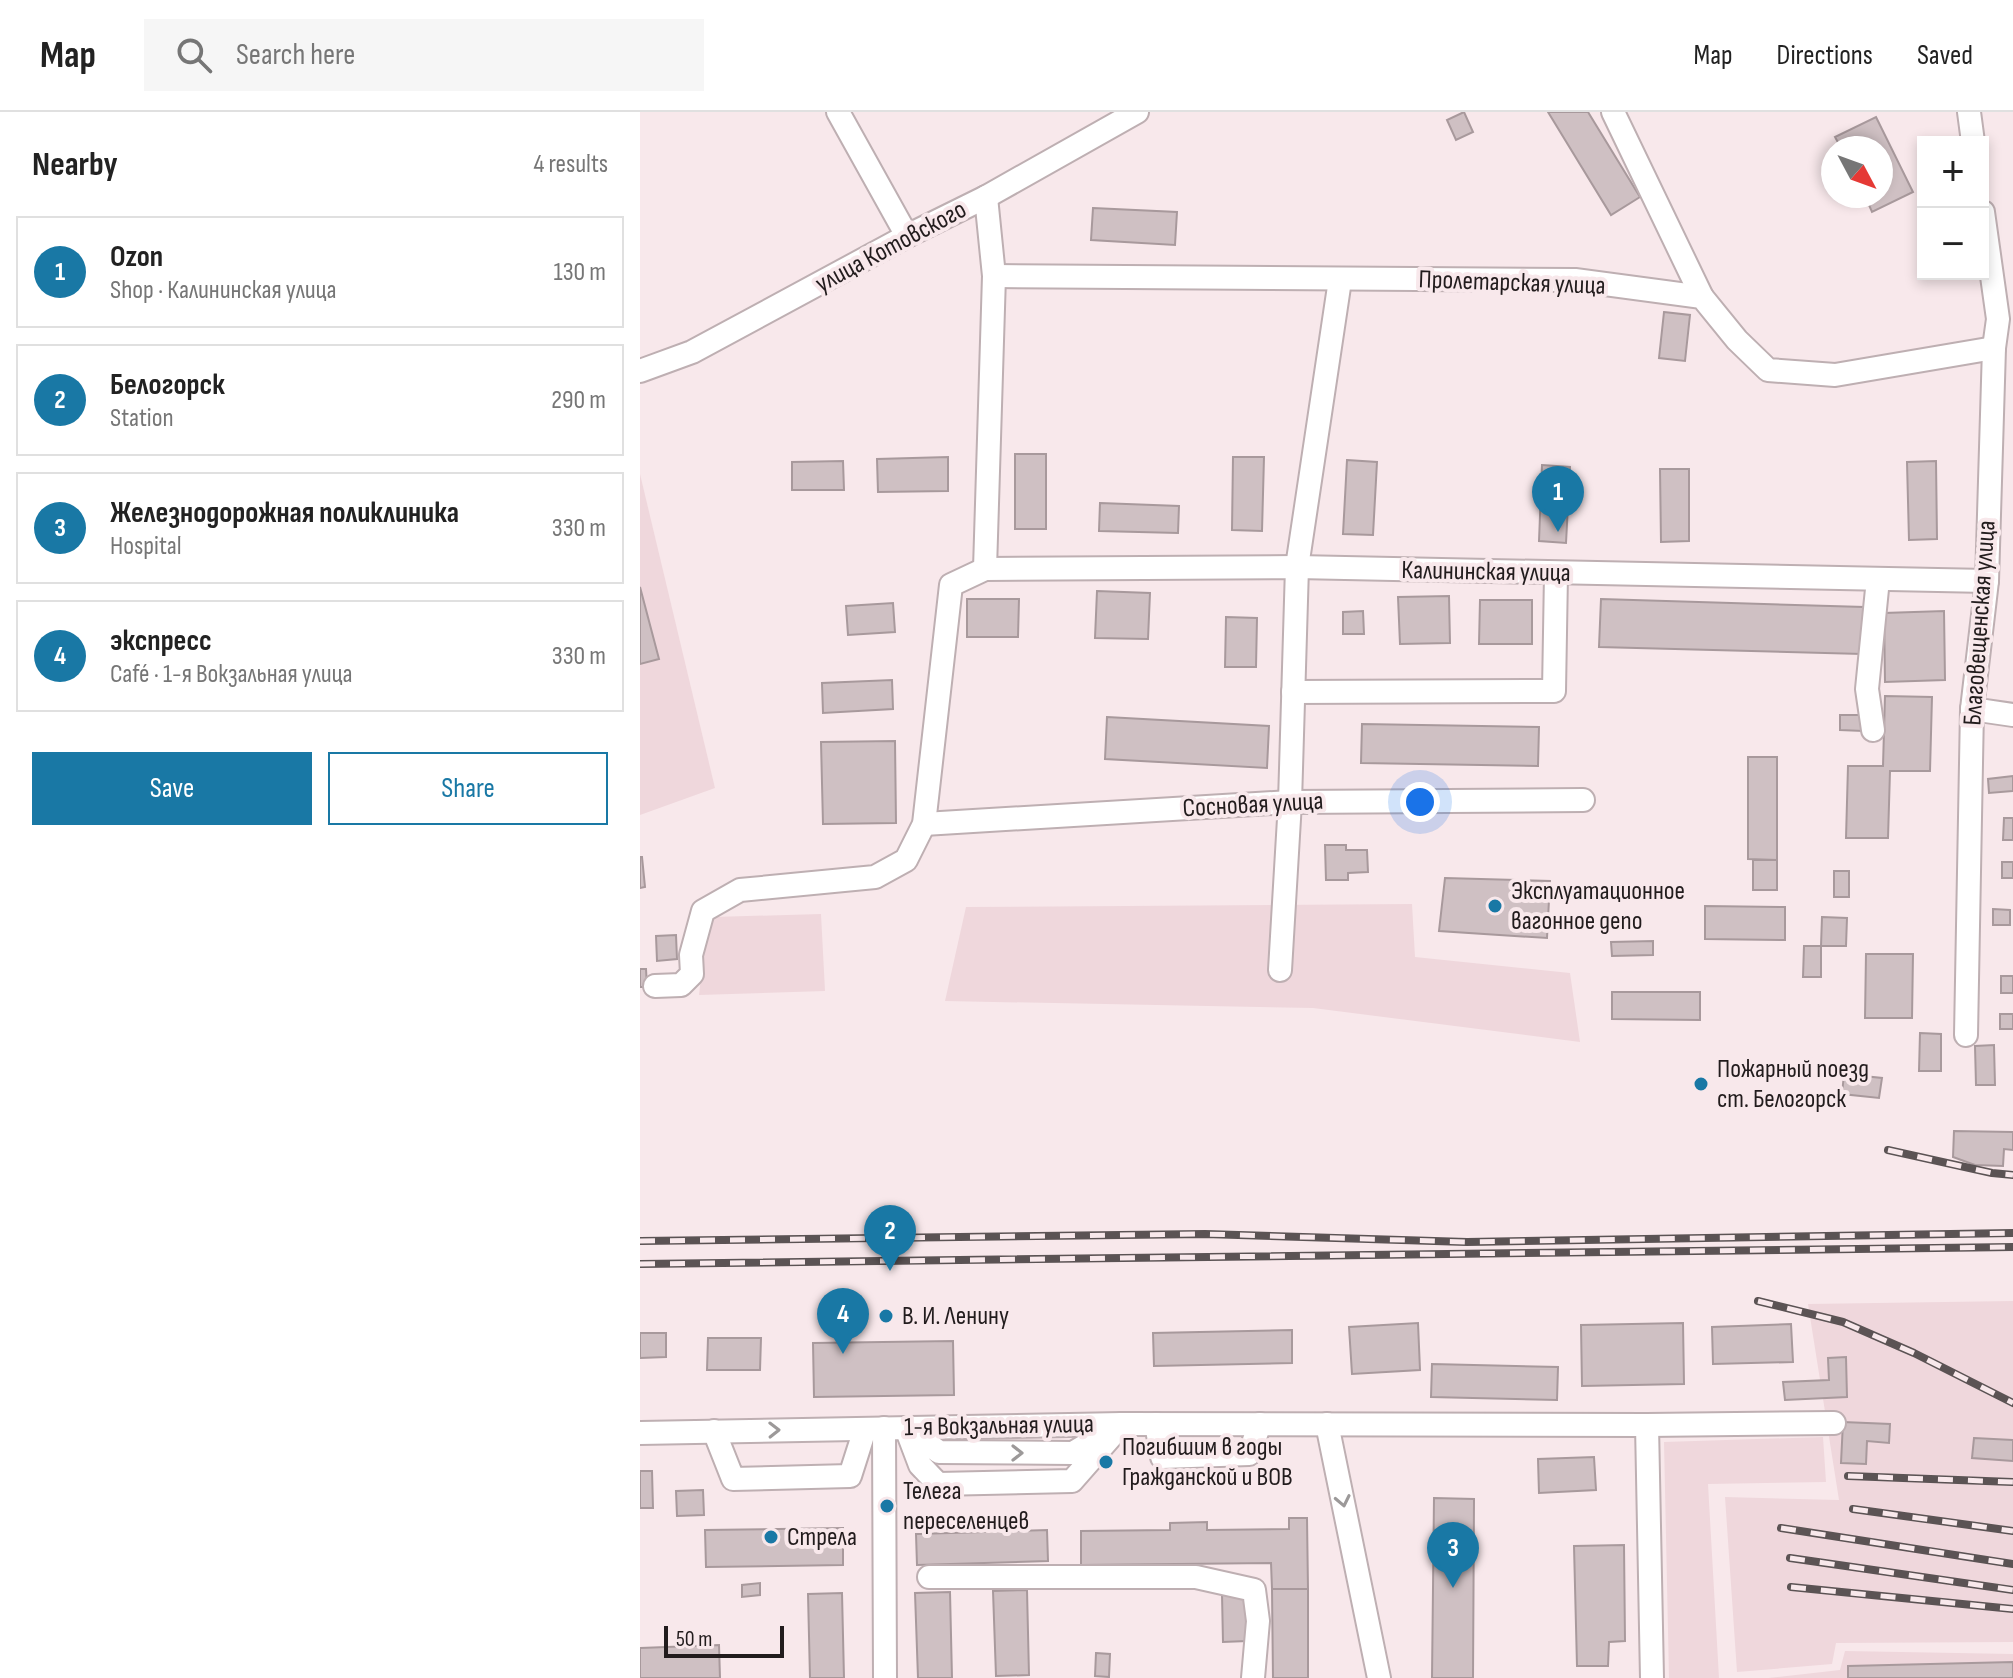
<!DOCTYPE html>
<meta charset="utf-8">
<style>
body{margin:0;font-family:"Sofia Sans Condensed",sans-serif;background:#f6f6f6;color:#222}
.controls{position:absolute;right:24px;top:24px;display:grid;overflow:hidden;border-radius:0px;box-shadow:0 4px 12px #0003}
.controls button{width:72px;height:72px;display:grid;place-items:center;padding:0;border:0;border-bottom:2px solid #e0e0e0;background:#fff;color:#222;font:40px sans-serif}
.compass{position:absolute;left:1181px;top:24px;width:72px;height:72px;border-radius:50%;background:#fff;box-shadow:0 4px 12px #0003;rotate:131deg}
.scale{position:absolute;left:24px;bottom:20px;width:120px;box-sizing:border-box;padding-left:8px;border:4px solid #221c1d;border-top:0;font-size:22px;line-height:28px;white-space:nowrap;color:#221c1d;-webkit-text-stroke:6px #f8e8eb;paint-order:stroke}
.you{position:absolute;left:780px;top:690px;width:28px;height:28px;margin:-20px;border:6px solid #fff;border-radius:50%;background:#1a73e8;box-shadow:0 0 0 12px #1a73e833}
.badge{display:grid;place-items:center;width:52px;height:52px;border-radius:50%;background:#1978a5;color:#fff;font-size:26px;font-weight:700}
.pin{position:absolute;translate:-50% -66px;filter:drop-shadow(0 2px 4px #0008)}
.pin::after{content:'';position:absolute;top:42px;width:28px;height:24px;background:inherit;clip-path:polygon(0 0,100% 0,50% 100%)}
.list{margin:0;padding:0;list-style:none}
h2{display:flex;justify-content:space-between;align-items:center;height:104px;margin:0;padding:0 32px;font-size:34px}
h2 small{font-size:26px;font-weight:400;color:#767676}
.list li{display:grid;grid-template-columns:52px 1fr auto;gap:24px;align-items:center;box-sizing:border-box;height:112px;margin:0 16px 16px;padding:0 16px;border:2px solid #e0e0e0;border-radius:0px}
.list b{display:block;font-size:30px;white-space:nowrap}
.list p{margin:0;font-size:26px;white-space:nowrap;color:#767676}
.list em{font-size:26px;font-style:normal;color:#767676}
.actions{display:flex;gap:16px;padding:24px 32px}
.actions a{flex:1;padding:18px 0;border:2px solid #1978a5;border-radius:0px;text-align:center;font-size:28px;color:#1978a5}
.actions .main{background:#1978a5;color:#fff}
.icon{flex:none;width:44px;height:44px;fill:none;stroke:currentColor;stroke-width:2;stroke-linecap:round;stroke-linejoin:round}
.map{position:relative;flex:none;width:1373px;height:1566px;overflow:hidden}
header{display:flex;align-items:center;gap:48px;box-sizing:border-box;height:112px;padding:0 40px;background:#fff;border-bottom:2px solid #e0e0e0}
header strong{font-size:38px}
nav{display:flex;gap:44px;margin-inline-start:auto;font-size:28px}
.search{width:560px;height:72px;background:#f6f6f6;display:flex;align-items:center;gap:20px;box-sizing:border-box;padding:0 28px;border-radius:0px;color:#767676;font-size:30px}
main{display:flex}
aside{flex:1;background:#fff}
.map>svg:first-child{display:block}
</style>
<header>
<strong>Map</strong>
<div class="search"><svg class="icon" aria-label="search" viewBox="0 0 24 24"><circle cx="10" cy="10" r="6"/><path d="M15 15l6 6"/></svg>Search here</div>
<nav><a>Map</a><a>Directions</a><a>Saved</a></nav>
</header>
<main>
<aside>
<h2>Nearby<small>4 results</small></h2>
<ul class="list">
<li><span class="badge">1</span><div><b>Ozon</b><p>Shop · Калининская улица</p></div><em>130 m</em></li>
<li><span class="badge">2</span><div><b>Белогорск</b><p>Station</p></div><em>290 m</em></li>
<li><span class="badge">3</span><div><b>Железнодорожная поликлиника</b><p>Hospital</p></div><em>330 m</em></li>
<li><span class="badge">4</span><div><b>экспресс</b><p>Café · 1-я Вокзальная улица</p></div><em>330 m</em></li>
</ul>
<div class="actions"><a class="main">Save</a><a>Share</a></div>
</aside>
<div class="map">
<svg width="1373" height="1566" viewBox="0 0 1373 1566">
<rect width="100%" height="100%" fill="#f8e8eb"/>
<g fill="#efd7dc">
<path d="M0 362 75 676 0 703Z"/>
<path d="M772 792 775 845 930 861 940 930 673 896 305 889 326 795Z"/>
<path d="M181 802 185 879 59 883 64 837 73 805Z"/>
<path d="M1373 1189V1530L1196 1531 1192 1552 1097 1560 1085 1385 1199 1388 1168 1192Z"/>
<path d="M1183 1325 1186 1370 1068 1372 1079 1566H1029L1024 1330Z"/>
<path d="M1205 1539 1373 1542V1566H1128L1200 1558Z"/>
</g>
<g fill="#cfc0c3" stroke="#a8999c" stroke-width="2">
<path d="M824 0 833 20 816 28 807 8Z"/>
<path d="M908 0H948L1000 85 971 103Z"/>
<path d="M1236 5 1273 80 1232 100 1225 84H1241V36H1201L1195 25Z"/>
<path d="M453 96 537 100 535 133 451 128Z"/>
<path d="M1024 200 1050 203 1045 249 1019 246Z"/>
<rect x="375" y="342" width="31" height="75"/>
<path d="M308 345V379L238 380 237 347Z"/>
<path d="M593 345H624L622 419 592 418Z"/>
<path d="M707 348 737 350 733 423 703 422Z"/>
<path d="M203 349 204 378H152V350Z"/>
<path d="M1296 349 1297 427 1269 428 1267 350Z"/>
<path d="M902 353 930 355 926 431 899 429Z"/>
<path d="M1020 357H1049V429L1021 430Z"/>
<path d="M460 391 539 394 538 421 459 419Z"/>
<path d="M0 475 19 547 0 552Z"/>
<path d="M457 479 510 481 508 527 455 526Z"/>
<path d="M809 484 810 531 760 532 758 485Z"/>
<path d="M327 487H379L378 525H327Z"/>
<path d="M961 487 1224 495 1222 542 959 535Z"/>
<path d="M840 488H892V532H839Z"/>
<path d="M253 491 255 520 208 523 206 494Z"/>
<path d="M723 499 724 522H703V500Z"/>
<path d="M1304 499 1305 568 1245 570 1244 501Z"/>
<path d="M586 505 617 506 616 555H585Z"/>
<path d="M252 568 253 597 183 601 182 571Z"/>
<path d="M1245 584 1292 585 1290 659H1250L1248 726H1206L1208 654H1243Z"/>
<path d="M1200 603H1223V619L1200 618Z"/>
<path d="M467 605 629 614 627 656 465 647Z"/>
<path d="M722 612 899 615 898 654 721 651Z"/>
<path d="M255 629 256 711 183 712 181 630Z"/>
<path d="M1108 645H1137V748L1108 747Z"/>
<path d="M1373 664V679L1349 681 1348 667Z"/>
<path d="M1364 706H1373V728H1363Z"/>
<path d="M685 733H706V738H727L728 760 708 761V768H686Z"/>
<path d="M0 745H2L5 775 0 776Z"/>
<rect x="1113" y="748" width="24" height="30"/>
<rect x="1362" y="750" width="11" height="16"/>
<rect x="1194" y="759" width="15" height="26"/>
<path d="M805 766 910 769 907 826 799 819Z"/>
<path d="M1065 794 1145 795V828L1065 827Z"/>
<path d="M1353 797 1370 798V813H1353Z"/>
<path d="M1182 805 1207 806 1206 834H1181Z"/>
<path d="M36 823 37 847 17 849 16 824Z"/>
<path d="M1013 829V843L972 844 971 830Z"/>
<path d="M1164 834H1181V865H1163Z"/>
<path d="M1226 842H1273L1272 906H1225Z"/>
<path d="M0 857H6L7 875H0Z"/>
<rect x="1361" y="864" width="12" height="17"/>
<path d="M972 880H1060V908L972 907Z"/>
<rect x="1360" y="902" width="13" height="15"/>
<path d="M1280 921 1301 922V959H1279Z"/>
<path d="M1354 933 1355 973H1336L1335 934Z"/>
<path d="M1204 962 1242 966 1239 986 1202 982Z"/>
<path d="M1314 1019 1373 1020V1038L1364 1037 1363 1054 1335 1053 1313 1045Z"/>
<path d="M778 1211 780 1258 712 1262 709 1215Z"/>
<path d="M1043 1211 1044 1272 942 1274 941 1213Z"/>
<path d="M1151 1212 1153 1250 1073 1252 1072 1215Z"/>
<path d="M652 1218V1251L514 1254 513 1221Z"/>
<path d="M0 1221H26V1245L0 1246Z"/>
<path d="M68 1226H121L120 1258H67Z"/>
<path d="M313 1229 314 1283 174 1285 173 1231Z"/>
<path d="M1206 1245 1207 1285 1145 1288 1143 1270 1189 1268 1188 1246Z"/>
<path d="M792 1252 918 1255 917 1288 791 1285Z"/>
<path d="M1203 1310 1250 1312 1249 1331 1227 1329 1226 1352 1201 1351Z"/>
<path d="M1334 1326 1373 1328V1349L1332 1346Z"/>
<path d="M954 1345 956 1378 899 1381 898 1347Z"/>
<path d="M0 1359H12L13 1396H0Z"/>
<path d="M63 1378 64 1403 37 1404 36 1379Z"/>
<path d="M794 1386 834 1387 833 1566H792Z"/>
<path d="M649 1406H667L668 1477H632L631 1451 441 1453V1419L530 1418V1411L567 1410V1418L649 1417Z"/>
<path d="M203 1416V1453L66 1455 65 1418Z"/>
<path d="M407 1418 408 1449 277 1453 276 1422Z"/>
<path d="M984 1433 985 1529 969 1530 968 1554H937L934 1434Z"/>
<path d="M120 1471V1483L102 1485V1473Z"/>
<path d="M632 1477H668V1566H633Z"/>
<path d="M387 1478 389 1563 356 1564 353 1479Z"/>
<path d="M310 1480 312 1566H278L275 1481Z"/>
<path d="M202 1481 204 1566H170L168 1482Z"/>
<path d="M606 1481 607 1529 583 1530 582 1482Z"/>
<path d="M79 1533 80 1566H0V1536Z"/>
<path d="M456 1541 470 1542 469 1565 455 1564Z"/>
<path d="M1373 1550V1566H1208V1554Z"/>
</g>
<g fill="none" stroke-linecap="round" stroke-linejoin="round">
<defs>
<g id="minor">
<path d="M198 0 267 124"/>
<path d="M973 0 1062 185"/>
<path d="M1329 0 1333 30"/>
<path d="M354 164 935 168 1062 185 1097 228 1128 258 1195 263 1354 236"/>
<path d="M0 259 52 240 267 124 346 85 497 0"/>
<path d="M345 457 354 164 346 85"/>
<path d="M653 580 914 579 916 462"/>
<path d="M1332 597 1373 603"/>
<path d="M1233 618 1227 577 1238 467"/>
<path d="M284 712 650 690 943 688"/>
<path d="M640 858 650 690 657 455 700 168"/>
<path d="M15 874 41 873 52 862 51 843 63 799 100 778 235 765 266 748 284 712 311 473 345 457 657 455 1347 469"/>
<path d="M1326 923 1332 597 1347 469 1354 236 1358 207 1343 100"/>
<path d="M516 1312 522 1345 609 1342 620 1312"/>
<path d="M687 1312 739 1566"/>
<path d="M1007 1313 1012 1566"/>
<path d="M244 1316 245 1566"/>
<path d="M266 1316 280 1353 298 1372 432 1369 482 1312"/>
<path d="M267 1317 299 1340 433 1341 463 1323"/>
<path d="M74 1319 93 1367 210 1364 225 1317"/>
<path d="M0 1321 482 1312 1007 1313 1194 1311"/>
<path d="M289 1465H556L614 1478 618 1509 613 1566"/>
</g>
</defs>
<use href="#minor" stroke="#beafb2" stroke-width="26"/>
<use href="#minor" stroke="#fff" stroke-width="22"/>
<defs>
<g id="rail">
<path d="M1248 1038 1352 1061 1373 1063"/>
<path d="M0 1129 565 1122 827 1130 1373 1121"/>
<path d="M0 1152 1373 1135"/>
<path d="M1118 1189 1203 1210 1274 1241 1373 1291"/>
<path d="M1208 1364 1373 1370"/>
<path d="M1213 1397 1373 1419"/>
<path d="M1141 1416 1373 1452"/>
<path d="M1150 1446 1373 1478"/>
<path d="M1151 1475 1373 1497"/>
</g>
</defs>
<use href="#rail" stroke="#5b5354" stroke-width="8"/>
<use href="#rail" stroke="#f8e8eb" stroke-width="5" stroke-dasharray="15" stroke-linecap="butt"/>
</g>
<defs><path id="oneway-chevron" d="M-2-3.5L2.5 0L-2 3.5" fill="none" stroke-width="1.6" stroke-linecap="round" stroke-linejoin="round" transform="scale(2)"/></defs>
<g stroke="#9c9999">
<use href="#oneway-chevron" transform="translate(134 1318) rotate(-1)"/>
<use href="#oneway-chevron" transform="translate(377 1341)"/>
<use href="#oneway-chevron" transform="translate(703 1389) rotate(78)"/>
</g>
<g fill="#1978a5" stroke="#f8e8eb" stroke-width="3">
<circle cx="855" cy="794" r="8"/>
<circle cx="1061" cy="972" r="8"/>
<circle cx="246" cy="1204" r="8"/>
<circle cx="466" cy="1350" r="8"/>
<circle cx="247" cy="1394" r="8"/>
<circle cx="131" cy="1425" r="8"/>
</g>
<g text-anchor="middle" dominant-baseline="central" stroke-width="8" stroke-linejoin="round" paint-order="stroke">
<g font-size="26" fill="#221c1d" stroke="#f8e8eb">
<text transform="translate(251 135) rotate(-28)">улица Котовского</text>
<text transform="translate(872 171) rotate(2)">Пролетарская улица</text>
<text transform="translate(846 460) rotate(1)">Калининская улица</text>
<text transform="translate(1340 511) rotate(-86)">Благовещенская улица</text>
<text transform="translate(613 693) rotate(-3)">Сосновая улица</text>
<text transform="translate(359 1314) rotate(-1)">1-я Вокзальная улица</text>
</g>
<g font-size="26" fill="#221c1d" stroke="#f8e8eb" text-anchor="start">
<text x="871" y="779">Эксплуатационное<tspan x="871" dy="30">вагонное депо</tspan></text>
<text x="1077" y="957">Пожарный поезд<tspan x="1077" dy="30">ст. Белогорск</tspan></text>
<text x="262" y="1204">В. И. Ленину</text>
<text x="482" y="1335">Погибшим в годы<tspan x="482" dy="30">Гражданской и ВОВ</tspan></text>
<text x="263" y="1379">Телега<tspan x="263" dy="30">переселенцев</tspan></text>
<text x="147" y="1425">Стрела</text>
</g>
</g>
</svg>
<div class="controls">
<button>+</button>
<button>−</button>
</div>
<svg class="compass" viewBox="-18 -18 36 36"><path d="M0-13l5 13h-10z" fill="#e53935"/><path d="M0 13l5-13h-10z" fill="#767676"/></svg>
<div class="scale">50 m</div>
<div class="you"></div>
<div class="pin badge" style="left:918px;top:420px">1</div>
<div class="pin badge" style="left:250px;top:1159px">2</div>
<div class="pin badge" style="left:813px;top:1476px">3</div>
<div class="pin badge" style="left:203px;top:1242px">4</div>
</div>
</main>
